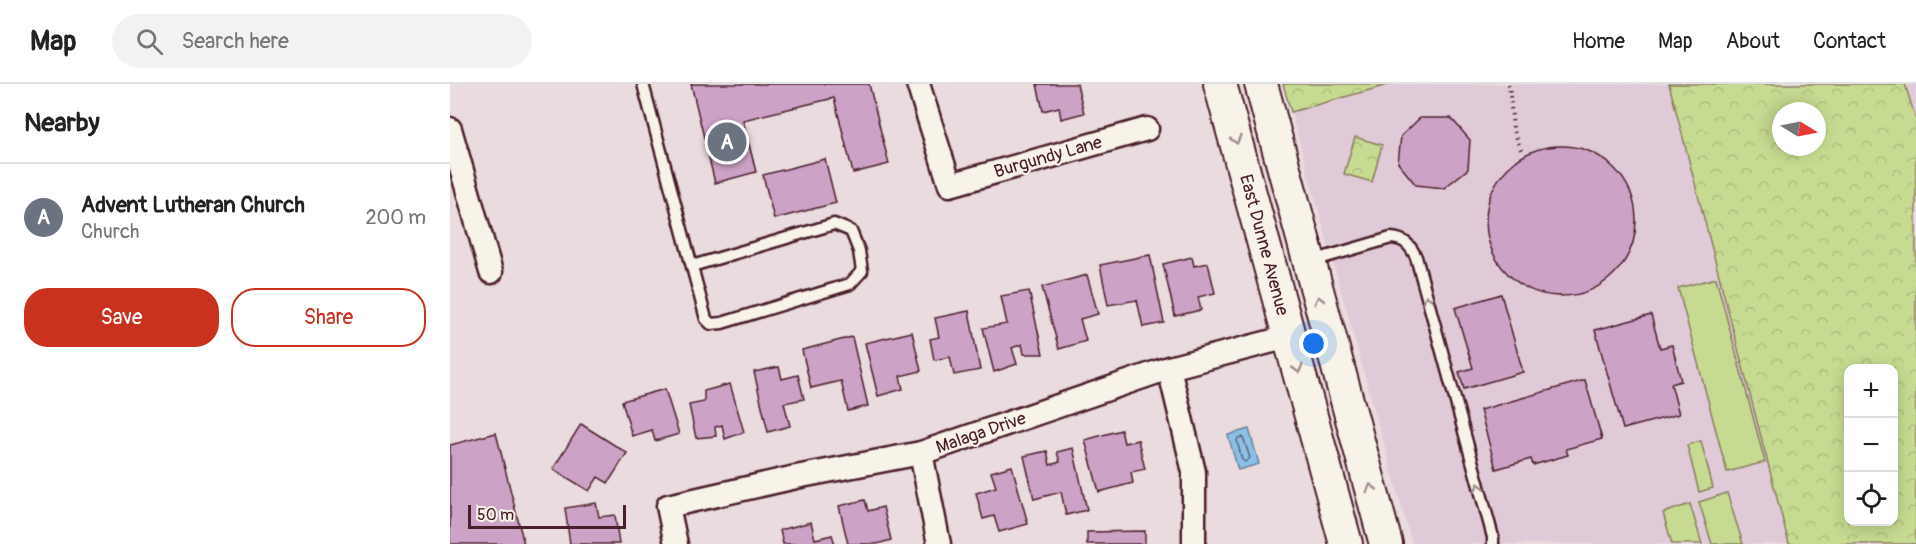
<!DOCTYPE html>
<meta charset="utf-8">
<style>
body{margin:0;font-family:Pangolin,sans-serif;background:#f2f2f2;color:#222}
.controls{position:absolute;right:18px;bottom:18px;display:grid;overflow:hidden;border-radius:12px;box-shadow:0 3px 15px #0003}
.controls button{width:54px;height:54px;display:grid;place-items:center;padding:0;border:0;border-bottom:2px solid #e0e0e0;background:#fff;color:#222;font:30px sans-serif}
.compass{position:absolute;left:1322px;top:18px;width:54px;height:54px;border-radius:50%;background:#fff;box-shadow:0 3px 15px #0003;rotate:100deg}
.scale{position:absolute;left:18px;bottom:15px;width:158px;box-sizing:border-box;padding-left:6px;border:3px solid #4a1f2b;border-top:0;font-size:16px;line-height:21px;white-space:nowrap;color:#4a1f2b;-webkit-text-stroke:4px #f7f3e8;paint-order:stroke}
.you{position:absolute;left:864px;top:260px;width:21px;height:21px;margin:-15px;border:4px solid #fff;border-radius:50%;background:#1a73e8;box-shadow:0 0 0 9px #1a73e833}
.badge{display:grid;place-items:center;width:39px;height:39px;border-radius:50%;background:#c8321e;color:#fff;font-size:20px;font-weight:700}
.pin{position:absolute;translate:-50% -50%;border:3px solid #fff;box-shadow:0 2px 6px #0006}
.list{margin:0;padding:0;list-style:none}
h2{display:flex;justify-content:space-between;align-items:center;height:78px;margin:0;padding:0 24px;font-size:26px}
h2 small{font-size:20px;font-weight:400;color:#767676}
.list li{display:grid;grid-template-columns:39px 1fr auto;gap:18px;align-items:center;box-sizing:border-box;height:108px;padding:0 24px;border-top:2px solid #e0e0e0}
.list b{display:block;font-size:22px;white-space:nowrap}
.list p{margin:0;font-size:20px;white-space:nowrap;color:#767676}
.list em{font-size:20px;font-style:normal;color:#767676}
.actions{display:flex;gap:12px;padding:18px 24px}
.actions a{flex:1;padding:14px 0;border:2px solid #c8321e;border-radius:24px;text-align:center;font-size:21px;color:#c8321e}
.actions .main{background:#c8321e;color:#fff}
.icon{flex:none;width:33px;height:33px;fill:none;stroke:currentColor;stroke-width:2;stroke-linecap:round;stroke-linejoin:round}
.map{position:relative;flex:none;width:1466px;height:460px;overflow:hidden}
header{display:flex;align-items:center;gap:36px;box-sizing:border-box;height:84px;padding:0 30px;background:#fff;border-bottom:2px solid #e0e0e0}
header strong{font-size:28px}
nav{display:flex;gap:33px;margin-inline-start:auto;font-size:21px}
.search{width:420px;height:54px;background:#f2f2f2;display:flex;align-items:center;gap:15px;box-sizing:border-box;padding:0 21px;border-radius:33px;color:#767676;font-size:22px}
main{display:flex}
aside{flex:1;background:#fff}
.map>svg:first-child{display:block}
</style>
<header>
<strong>Map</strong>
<div class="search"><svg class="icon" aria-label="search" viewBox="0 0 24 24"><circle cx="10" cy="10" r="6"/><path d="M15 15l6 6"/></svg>Search here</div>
<nav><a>Home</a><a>Map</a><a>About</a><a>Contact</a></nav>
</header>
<main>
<aside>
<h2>Nearby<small></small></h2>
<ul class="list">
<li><span class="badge" style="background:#6b7280">A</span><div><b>Advent Lutheran Church</b><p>Church</p></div><em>200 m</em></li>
</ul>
<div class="actions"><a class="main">Save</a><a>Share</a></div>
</aside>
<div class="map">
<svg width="1466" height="460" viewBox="0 0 1466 460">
<defs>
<pattern id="forest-crowns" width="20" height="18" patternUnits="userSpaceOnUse" patternTransform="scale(1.5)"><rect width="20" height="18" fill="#c6db91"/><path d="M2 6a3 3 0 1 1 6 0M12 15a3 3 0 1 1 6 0" fill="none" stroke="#acbc7d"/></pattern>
</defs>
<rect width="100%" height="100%" fill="#eadbde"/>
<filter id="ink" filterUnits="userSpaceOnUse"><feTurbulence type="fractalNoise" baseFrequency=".0167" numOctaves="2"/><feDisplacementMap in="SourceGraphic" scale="12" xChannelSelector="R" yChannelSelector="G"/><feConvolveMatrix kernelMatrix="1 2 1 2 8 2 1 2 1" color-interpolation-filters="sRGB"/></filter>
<g filter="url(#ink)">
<path fill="#e1cad7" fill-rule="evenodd" d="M941 0H1466V460H962L841 28ZM1331 27H1367V63H1331ZM1398 284H1444V438H1398Z"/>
<g fill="url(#forest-crowns)" stroke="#887d5e" stroke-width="1.5" fill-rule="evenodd">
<path d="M833 0H941L841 28Z"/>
<path d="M1219 0H1455L1466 36V460H1339ZM1331 27H1367V63H1331ZM1398 284H1444V438H1398Z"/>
<path d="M905 53 932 61 922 98 894 90Z"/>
</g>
<g fill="#c6db91" stroke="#887d5e" stroke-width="1.5">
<path d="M1266 194 1315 378 1277 388 1228 204Z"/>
<path d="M1251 357 1263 404 1249 408 1237 361Z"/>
<path d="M1277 409 1293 460H1262L1249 418Z"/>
<path d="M1240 420 1252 460H1222L1213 429Z"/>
</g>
<path fill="#8ac1e8" stroke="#70809c" stroke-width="1.5" d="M799 345 809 380 788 386 778 351Z"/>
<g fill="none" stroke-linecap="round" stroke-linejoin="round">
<path stroke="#646077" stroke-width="1.5" d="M793 353 800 374 795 378 792 376 787 357 788 354Z"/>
</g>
<g fill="#cda2c7" stroke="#4a1f2b" stroke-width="1.5">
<path d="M241 0H419L439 80 403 89 384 14 293 36 306 88 265 99Z"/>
<path d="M587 0H627L634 29 611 35 609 23 593 27Z"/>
<path d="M970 34H1001L1020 56 1018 85 994 104 966 101 948 79 951 52Z"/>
<circle cx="1111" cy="137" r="75"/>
<path d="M375 75 386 119 324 135 313 91Z"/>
<path d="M700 171 714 239 693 243 687 216 658 221 650 181Z"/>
<path d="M742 173 744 182 758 179 765 209 748 213 751 226 725 232 713 180Z"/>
<path d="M637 191 648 230 630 235 636 257 609 265 592 203Z"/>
<path d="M579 207 593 270H574L572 260 562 264 567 280 544 288 533 244 557 240 551 212Z"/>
<path d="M1051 210 1073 288 1014 305 1009 288 1023 284 1005 224Z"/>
<path d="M519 227 530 286 504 291 500 273 484 276 480 255 489 253 485 234Z"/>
<path d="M1201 231 1210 264 1222 261 1231 297 1221 300 1229 330 1173 345 1145 246Z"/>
<path d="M462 248 471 287 450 292 453 305 428 312 415 259Z"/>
<path d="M402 253 418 322 398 327 391 297 361 304 352 266Z"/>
<path d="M329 283 332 295 348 291 354 315 334 319 340 342 318 348 304 288Z"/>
<path d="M1135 296 1152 355 1116 365 1118 371 1083 381 1081 375 1046 385 1030 326Z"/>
<path d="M280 300 294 348 275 355 272 341 265 343 266 352 246 354 239 321 254 318V307Z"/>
<path d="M215 305 229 350 205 357 202 346 182 352 172 317Z"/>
<path d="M131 340 177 369 158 399 148 393 139 407 103 385Z"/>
<path d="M671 346 674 359 688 356 695 385 681 388 683 399 649 408 635 356Z"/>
<path d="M46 349 74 460H0V361Z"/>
<path d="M623 364 637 426 616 431 611 408 584 415 574 372 597 367 600 381 610 378 607 368Z"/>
<path d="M562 382 578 440 549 448 544 432 533 435 526 409 546 403 541 388Z"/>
<path d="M415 416 418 427 433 423 441 456 427 460H398L389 422Z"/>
<path d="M146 419 149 433 165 431 169 460H120L115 424Z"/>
<path d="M361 438 365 455 382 451 385 460H333L330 446Z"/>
<path d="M695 447V460H637V448Z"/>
</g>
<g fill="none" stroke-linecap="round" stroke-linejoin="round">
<defs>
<g id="lane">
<path d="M193 0 256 235 261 240 272 239 400 200 412 187 409 167 401 147 384 140 242 182"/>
<path d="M862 177 941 154C955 155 960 161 966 173L1043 453V460"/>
</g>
<g id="street">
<path d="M468 0 500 101 697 45"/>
<path d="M0 45 41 188"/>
<path d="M719 284 744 388V460"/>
<path d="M471 369 489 460"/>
<path d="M226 460 218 422 346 393 471 369 719 284 838 253"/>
</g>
<g id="secondary">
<path d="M770 0 896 460"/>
<path d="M811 0 936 460"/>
</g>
</defs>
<use href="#lane" stroke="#4a1f2b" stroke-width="15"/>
<use href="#street" stroke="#4a1f2b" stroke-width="27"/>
<use href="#secondary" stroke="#4a1f2b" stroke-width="36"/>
<path stroke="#4a1f2b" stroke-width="4" stroke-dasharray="1.5 4.5" stroke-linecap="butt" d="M1059 0 1063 44 1072 69"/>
<use href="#lane" stroke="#f7f3e8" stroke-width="10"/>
<use href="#street" stroke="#f7f3e8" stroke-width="22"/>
<use href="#secondary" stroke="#f7f3e8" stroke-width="32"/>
</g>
<defs><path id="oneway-chevron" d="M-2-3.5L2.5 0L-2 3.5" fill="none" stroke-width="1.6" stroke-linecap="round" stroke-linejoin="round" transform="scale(1.5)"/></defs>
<g stroke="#a0898a">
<use href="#oneway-chevron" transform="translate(786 56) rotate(75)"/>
<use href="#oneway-chevron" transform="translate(977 215) rotate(-104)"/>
<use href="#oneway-chevron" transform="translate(869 216) rotate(-105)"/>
<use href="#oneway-chevron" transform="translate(848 285) rotate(75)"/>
<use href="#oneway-chevron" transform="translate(1029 403) rotate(-106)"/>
<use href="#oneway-chevron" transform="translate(921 404) rotate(-105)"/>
</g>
</g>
<g text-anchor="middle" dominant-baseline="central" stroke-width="4.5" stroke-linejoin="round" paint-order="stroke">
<g font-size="18" fill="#4a1f2b" stroke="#f7f3e8">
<text transform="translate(598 73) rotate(-16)">Burgundy Lane</text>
<text transform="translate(814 161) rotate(75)">East Dunne Avenue</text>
<text transform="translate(531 349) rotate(-19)">Malaga Drive</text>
</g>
</g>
</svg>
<div class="controls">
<button>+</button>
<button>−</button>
<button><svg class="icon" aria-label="locate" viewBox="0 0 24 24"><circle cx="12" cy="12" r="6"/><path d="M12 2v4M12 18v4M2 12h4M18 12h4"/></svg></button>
</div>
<svg class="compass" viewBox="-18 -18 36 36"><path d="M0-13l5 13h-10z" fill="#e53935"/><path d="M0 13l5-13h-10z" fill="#767676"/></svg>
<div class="scale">50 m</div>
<div class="you"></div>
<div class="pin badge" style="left:277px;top:58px;background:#6b7280">A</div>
</div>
</main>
